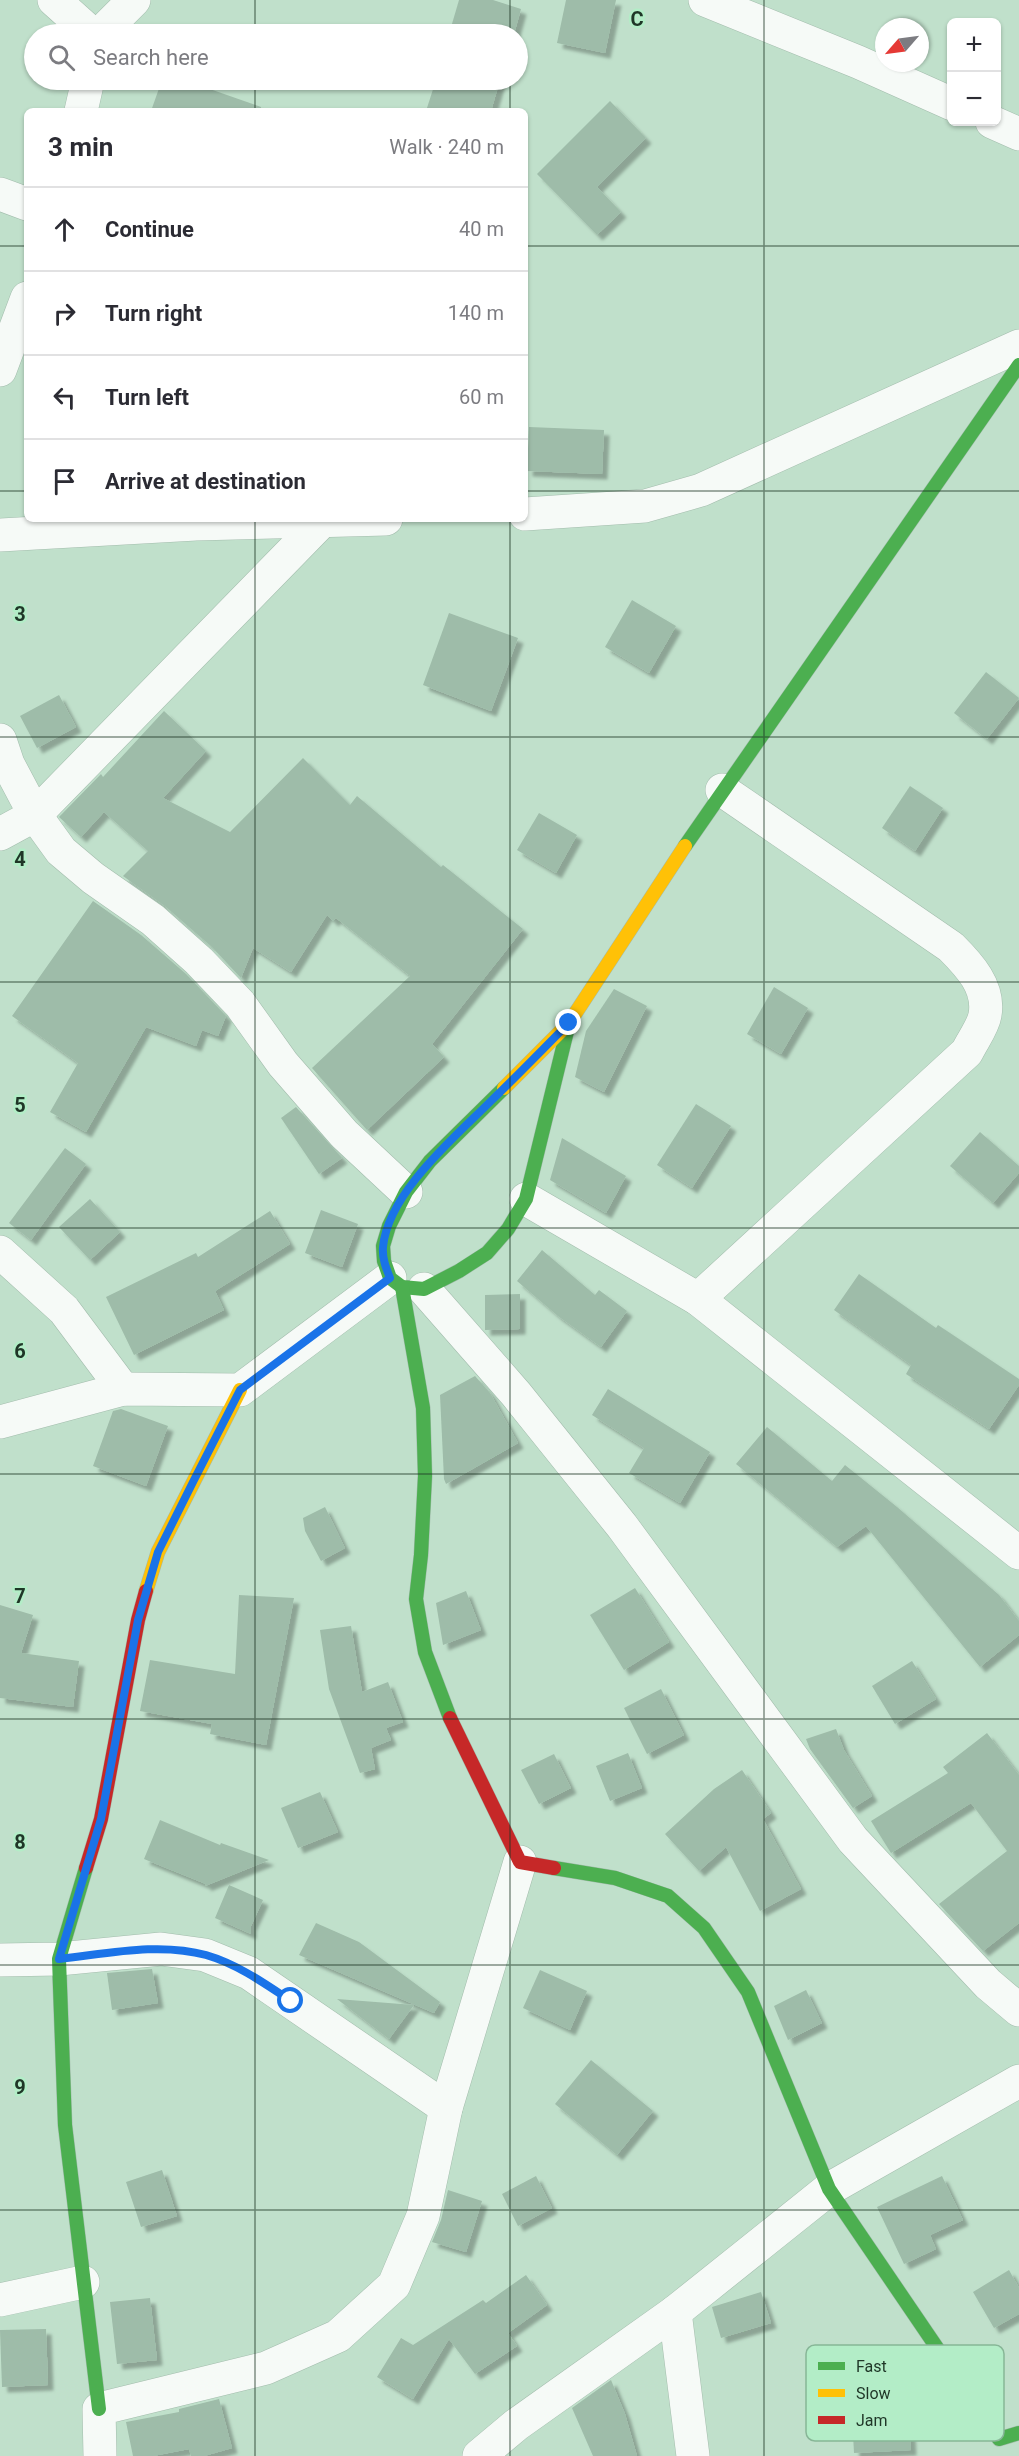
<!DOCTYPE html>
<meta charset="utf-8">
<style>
body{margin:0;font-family:Roboto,sans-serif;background:#f2f2f3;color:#2b2b33}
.controls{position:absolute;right:18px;top:18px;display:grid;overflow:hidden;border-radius:9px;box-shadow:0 2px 4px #0004}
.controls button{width:54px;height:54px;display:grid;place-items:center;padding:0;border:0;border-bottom:2px solid #e1e1e2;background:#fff;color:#2b2b33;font:30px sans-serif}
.compass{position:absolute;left:875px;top:18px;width:54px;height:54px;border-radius:50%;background:#fff;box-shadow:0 2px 4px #0004;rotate:242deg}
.stop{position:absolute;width:18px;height:18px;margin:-14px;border:4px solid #1a73e8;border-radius:50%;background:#fff}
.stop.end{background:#1a73e8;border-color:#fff;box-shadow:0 2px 6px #0008}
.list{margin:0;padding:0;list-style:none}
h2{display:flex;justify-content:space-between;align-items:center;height:78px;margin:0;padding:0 24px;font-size:26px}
h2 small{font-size:20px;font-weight:400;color:#7c7c81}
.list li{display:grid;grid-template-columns:39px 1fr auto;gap:18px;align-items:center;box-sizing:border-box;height:84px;padding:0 24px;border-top:2px solid #e1e1e2}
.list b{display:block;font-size:22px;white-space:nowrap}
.list em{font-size:20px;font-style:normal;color:#7c7c81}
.icon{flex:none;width:33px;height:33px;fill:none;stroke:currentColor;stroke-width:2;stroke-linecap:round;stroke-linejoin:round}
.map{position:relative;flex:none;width:1019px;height:2456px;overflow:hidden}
.search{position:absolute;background:#fff;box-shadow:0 2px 4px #0004;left:24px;top:24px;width:504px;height:66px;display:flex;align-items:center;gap:15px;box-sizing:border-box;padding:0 21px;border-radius:33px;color:#7c7c81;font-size:22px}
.panel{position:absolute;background:#fff;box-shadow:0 2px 4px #0004;left:24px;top:108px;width:504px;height:414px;border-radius:9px}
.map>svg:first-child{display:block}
</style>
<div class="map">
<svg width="1019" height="2456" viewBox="0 0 1019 2456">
<defs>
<filter id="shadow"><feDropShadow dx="5.5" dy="5.5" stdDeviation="1.5" flood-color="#0004"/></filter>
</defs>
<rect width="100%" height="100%" fill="#c0e0cb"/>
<g fill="#9ebca9" filter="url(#shadow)">
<path d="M459 0H493L521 9 514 34H449Z"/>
<path d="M566 0H616L605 53 557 43Z"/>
<path d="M162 80H184L261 107V111H151Z"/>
<path d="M436 80H500L491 111H426Z"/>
<path d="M610 101 646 138 597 187 621 212 597 235 537 174Z"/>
<path d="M529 427 604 430 602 474 527 471Z"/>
<path d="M632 600 676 626 649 673 605 647Z"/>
<path d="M449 613 518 638 491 711 423 685Z"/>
<path d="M986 672 1019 698 987 739 954 713Z"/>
<path d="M59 695 76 727 37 748 20 716Z"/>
<path d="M164 711 206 751 163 798 230 832 303 758 350 805 357 796 441 867 443 865 523 929 432 1044 444 1057 367 1130 312 1068 410 976 336 918 333 921 327 915 291 972 253 948 241 978 212 947 165 906 123 876 148 851 104 812 81 837 59 817 101 774 103 777Z"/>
<path d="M910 786 943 808 915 851 882 828Z"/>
<path d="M539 813 577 835 556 873 517 850Z"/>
<path d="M93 901 141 935 186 974 226 1016 218 1036 202 1030 196 1046 146 1027 86 1132 50 1112 78 1063 12 1016Z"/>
<path d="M774 987 808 1008 781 1054 747 1034Z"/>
<path d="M614 989 647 1006 604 1092 575 1077 586 1031Z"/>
<path d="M696 1104 731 1126 692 1188 657 1165Z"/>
<path d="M296 1107 342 1158 319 1174 281 1118Z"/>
<path d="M980 1132 1019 1166V1173L993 1203 950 1166Z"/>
<path d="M562 1138 626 1176 606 1213 550 1180Z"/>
<path d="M65 1148 86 1164 31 1240 9 1223Z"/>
<path d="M90 1199 120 1232 90 1260 59 1227Z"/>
<path d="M321 1210 358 1224 342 1267 305 1253Z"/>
<path d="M270 1211 290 1244 215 1291 224 1310 134 1355 106 1297 196 1253 198 1257Z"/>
<path d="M542 1250 595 1295 599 1290 627 1311 601 1347 558 1316 517 1281Z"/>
<path d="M859 1274 936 1328 938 1325 1019 1379V1385L989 1429 906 1374 911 1365 834 1310Z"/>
<path d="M520 1294V1329L485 1330V1295Z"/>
<path d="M475 1376 490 1393 518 1443 446 1484 444 1479 440 1395Z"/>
<path d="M608 1389 710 1452 680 1503 629 1473 644 1448 592 1415Z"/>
<path d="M121 1409 168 1426 146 1486 93 1466 113 1411Z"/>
<path d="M767 1427 832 1481 845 1465 897 1507 999 1595 1019 1621V1635L980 1667 866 1526 837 1547 736 1464Z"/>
<path d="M325 1507 345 1548 321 1561 305 1531 303 1518Z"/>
<path d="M635 1588 669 1642 624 1670 590 1615Z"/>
<path d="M466 1591 481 1630 443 1645 436 1603Z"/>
<path d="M239 1595 294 1598 266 1745 210 1734 212 1724 140 1711 150 1660 235 1674Z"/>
<path d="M0 1605 33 1615 21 1653 79 1661 73 1707 0 1698Z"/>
<path d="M351 1626 362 1692 388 1682 403 1722 386 1728 391 1740 371 1748 375 1769 360 1773 329 1689 320 1630Z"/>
<path d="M912 1661 936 1699 895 1724 872 1686Z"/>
<path d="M661 1689 684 1735 647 1754 624 1708Z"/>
<path d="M836 1729 844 1750 872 1796 853 1808 810 1749 806 1739Z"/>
<path d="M987 1733 1019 1775V1923L983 1951 939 1904 1007 1851 971 1803 891 1853 871 1821 948 1773 943 1767Z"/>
<path d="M628 1753 642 1788 610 1801 596 1766Z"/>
<path d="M554 1754 571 1788 539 1804 521 1770Z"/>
<path d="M742 1770 771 1813 763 1819 801 1889 760 1911 726 1847 699 1871 665 1834 714 1789Z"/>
<path d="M320 1792 338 1832 298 1848 281 1808Z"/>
<path d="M160 1820 220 1845 221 1843 269 1860 205 1886 206 1884 144 1859Z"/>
<path d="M229 1885 263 1900 251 1926V1934L215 1918Z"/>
<path d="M316 1923 359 1942 440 2002 434 2013 299 1955Z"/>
<path d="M152 1969 158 2003 112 2010 107 1973Z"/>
<path d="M540 1970 587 1991 570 2030 523 2008Z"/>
<path d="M806 1990 822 2023 788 2040 774 2006Z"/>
<path d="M337 1999 414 2005 389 2039Z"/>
<path d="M591 2060 653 2111 617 2155 555 2104Z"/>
<path d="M162 2170 177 2216 141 2227 126 2182Z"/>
<path d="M536 2176 552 2208 518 2226 502 2194Z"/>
<path d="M942 2176 963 2220 930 2235 936 2249 904 2264 877 2207Z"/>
<path d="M448 2190 482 2201 466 2252 432 2242 441 2220Z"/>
<path d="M1009 2270 1019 2288V2314L994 2328 973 2292Z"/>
<path d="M526 2275 547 2305 508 2333 517 2346 475 2374 449 2339 413 2399 377 2377 401 2338 413 2345 483 2300 486 2303Z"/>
<path d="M761 2292 771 2323 721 2338 712 2307Z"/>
<path d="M150 2298 157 2360 117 2364 110 2302Z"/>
<path d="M46 2329 48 2385 2 2387 0 2330Z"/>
<path d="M888 2350 898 2413 909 2412 911 2450 854 2453 852 2415H858L850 2355Z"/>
<path d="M611 2380 625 2414 637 2456H593L572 2408Z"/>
<path d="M219 2399 232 2448 204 2456H191L189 2449 153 2456H133L126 2422 179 2412V2409Z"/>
</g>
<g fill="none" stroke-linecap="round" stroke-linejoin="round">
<defs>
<g id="street">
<path d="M54 0 92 34"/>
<path d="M705 0 858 62 952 104"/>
<path d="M100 34 134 0"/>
<path d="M81 111 88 80"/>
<path d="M992 122 1019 134"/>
<path d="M0 194 27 204"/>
<path d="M0 370 27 298"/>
<path d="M525 514 645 506 701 490 1019 346"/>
<path d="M0 535 196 524 386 519"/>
<path d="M0 740 8 764 35 815 61 851 93 878 153 920 199 961 240 1004 283 1064 344 1134 406 1192"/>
<path d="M0 834 35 815 322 521"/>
<path d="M526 1199 698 1299 1019 1553"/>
<path d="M0 1252 64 1310 123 1389"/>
<path d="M424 1289 516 1394 622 1526 853 1840 988 1984 1019 2010"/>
<path d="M698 1299 967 1052C972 1041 983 1027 985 1015 990 987 969 965 951 947L722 790"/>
<path d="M0 1422 123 1389 240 1390 390 1278"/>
<path d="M0 1960 59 1959 161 1949 205 1955 249 1973 446 2108"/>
<path d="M0 2300 83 2282"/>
<path d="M675 2312 693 2456"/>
<path d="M100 2456 99 2409 266 2368 338 2336 394 2285 423 2216 446 2108 520 1862"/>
<path d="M479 2456 516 2425 675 2312 829 2189 1019 2081"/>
</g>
<g id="fast">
<path d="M685 846 1019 365"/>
<path d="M504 1088 430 1161 406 1192 389 1226 383 1246 384 1261 390 1278 402 1287 424 1289 459 1271 487 1253 508 1229 526 1199 569 1023"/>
<path d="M402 1287 423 1408 425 1476 421 1555 416 1599 425 1652 450 1718"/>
<path d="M86 1868 59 1959 65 2125 99 2409"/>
<path d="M554 1868 615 1878 668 1896 704 1928 748 1992 829 2189 999 2439 1019 2433"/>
</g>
<g id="slow">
<path d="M504 1088 569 1023 685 846"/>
<path d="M146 1591 158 1552 240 1390"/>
</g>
<g id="jam">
<path d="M450 1718 520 1862 554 1868"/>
<path d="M86 1868 101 1819 138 1620 146 1591"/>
</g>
</defs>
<use href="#street" stroke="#a2bcac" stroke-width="34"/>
<use href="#fast" stroke="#a2bcac" stroke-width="15"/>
<use href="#slow" stroke="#a2bcac" stroke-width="15"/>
<use href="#jam" stroke="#a2bcac" stroke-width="15"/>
<use href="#street" stroke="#f6faf7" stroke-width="33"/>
<use href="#fast" stroke="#4caf50" stroke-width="14"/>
<use href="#slow" stroke="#ffc107" stroke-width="14"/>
<use href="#jam" stroke="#c62828" stroke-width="14"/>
</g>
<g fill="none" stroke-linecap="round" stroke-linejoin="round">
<path stroke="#1a73e8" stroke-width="8" d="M291 2001C264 1983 237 1964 206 1955 159 1942 106 1954 59 1959L101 1819 138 1620 158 1552 194 1480 240 1390 390 1278C386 1268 382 1258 383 1247 388 1193 455 1137 491 1101 517 1076 543 1049 569 1023"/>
</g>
<path fill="none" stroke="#1f3627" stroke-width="1.5" stroke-opacity="0.55" d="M255 0V34M510 0V34M764 0V2456M255 80V111M510 80V111M0 246H27M525 246H1019M0 491H27M525 491H1019M255 519V2456M510 519V2456M0 737H1019M0 982H1019M0 1228H1019M0 1474H1019M0 1719H1019M0 1965H1019M0 2210H1019"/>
<rect x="806" y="2345" width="198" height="96" rx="9" fill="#b3edc7" stroke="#87b697" stroke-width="1.5"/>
<rect x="818" y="2362" width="27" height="8" fill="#4caf50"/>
<rect x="818" y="2389" width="27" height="8" fill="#ffc107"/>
<rect x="818" y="2416" width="27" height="8" fill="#c62828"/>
<g font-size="16" fill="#1f3627">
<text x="856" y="2372">Fast</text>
<text x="856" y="2399">Slow</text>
<text x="856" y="2426">Jam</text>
</g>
<g font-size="20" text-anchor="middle" font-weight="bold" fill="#1f3627" stroke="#b3edc7" stroke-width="5" stroke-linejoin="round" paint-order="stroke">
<text x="637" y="26">C</text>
<text x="20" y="621">3</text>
<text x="20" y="866">4</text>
<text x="20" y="1112">5</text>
<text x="20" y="1358">6</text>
<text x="20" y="1603">7</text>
<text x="20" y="1849">8</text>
<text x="20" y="2094">9</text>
</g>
</svg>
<div class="controls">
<button>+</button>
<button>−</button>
</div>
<svg class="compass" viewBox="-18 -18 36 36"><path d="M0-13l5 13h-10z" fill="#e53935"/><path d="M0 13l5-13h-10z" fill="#7c7c81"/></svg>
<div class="stop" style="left:291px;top:2001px"></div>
<div class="stop end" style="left:569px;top:1023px"></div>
<div class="search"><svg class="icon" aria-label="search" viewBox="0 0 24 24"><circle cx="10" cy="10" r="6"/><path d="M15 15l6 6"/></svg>Search here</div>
<section class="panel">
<h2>3 min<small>Walk · 240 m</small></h2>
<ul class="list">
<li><svg class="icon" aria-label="ahead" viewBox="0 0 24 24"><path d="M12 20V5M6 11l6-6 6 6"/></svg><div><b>Continue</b></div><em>40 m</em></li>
<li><svg class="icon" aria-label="right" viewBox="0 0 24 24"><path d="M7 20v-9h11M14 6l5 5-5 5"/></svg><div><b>Turn right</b></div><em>140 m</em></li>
<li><svg class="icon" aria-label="left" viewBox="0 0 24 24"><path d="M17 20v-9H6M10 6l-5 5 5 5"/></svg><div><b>Turn left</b></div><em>60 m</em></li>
<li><svg class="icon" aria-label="arrive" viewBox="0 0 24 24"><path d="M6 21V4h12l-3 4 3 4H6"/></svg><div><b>Arrive at destination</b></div></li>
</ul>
</section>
</div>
